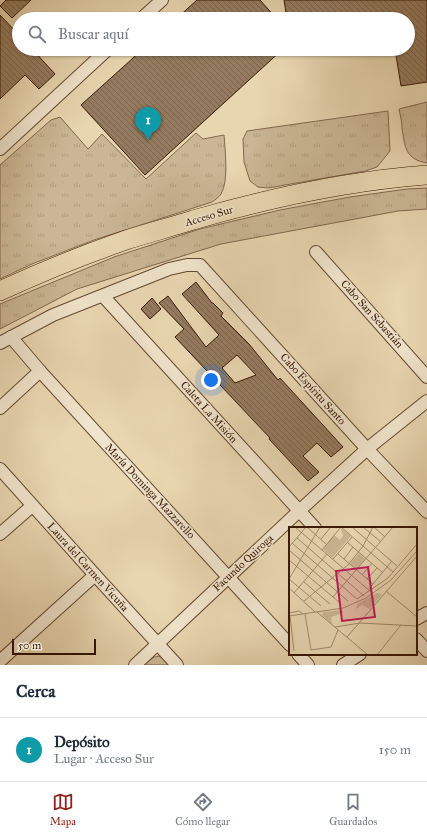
<!DOCTYPE html>
<html lang="es">
<meta charset="utf-8">
<style>
body{margin:0;font-family:"IM FELL Great Primer",serif;background:#f6f6f7;color:#1f2937}
.scale{position:absolute;left:12px;bottom:10px;width:84px;box-sizing:border-box;padding-left:4px;border:2px solid #391806;border-top:0;font-size:11px;line-height:14px;white-space:nowrap;color:#391806;-webkit-text-stroke:3px #f0e4cc;paint-order:stroke}
.you{position:absolute;left:211px;top:380px;width:14px;height:14px;margin:-10px;border:3px solid #fff;border-radius:50%;background:#1a73e8;box-shadow:0 0 0 6px #1a73e833}
.badge{display:grid;place-items:center;width:26px;height:26px;border-radius:50%;background:#8f2418;color:#fff;font-size:13px;font-weight:700}
.pin{position:absolute;translate:-50% -33px;filter:drop-shadow(0 1px 2px #0008)}
.pin::after{content:'';position:absolute;top:21px;width:14px;height:12px;background:inherit;clip-path:polygon(0 0,100% 0,50% 100%)}
.list{margin:0;padding:0;list-style:none}
h2{display:flex;justify-content:space-between;align-items:center;height:52px;margin:0;padding:0 16px;font-size:17px}
h2 small{font-size:13px;font-weight:400;color:#747a83}
.list li{display:grid;grid-template-columns:26px 1fr auto;gap:12px;align-items:center;box-sizing:border-box;height:64px;padding:0 16px;border-top:1px solid #e0e1e3}
.list b{display:block;font-size:15px;white-space:nowrap}
.list p{margin:0;font-size:13px;white-space:nowrap;color:#747a83}
.list em{font-size:13px;font-style:normal;color:#747a83}
.icon{flex:none;width:22px;height:22px;fill:none;stroke:currentColor;stroke-width:2;stroke-linecap:round;stroke-linejoin:round}
.map{position:relative;flex:none;width:427px;height:665px;overflow:hidden}
.search{position:absolute;background:#fff;box-shadow:0 1px 3px #0004;left:12px;right:12px;top:12px;height:44px;display:flex;align-items:center;gap:10px;box-sizing:border-box;padding:0 14px;border-radius:22px;color:#747a83;font-size:15px}
.sheet{height:116px;background:#fff}
nav{display:flex;justify-content:space-around;align-items:center;box-sizing:border-box;height:56px;border-top:1px solid #e0e1e3;background:#fff;font-size:11px;color:#747a83}
nav a{display:grid;justify-items:center;gap:2px}
nav .on{color:#8f2418}
.map>svg:first-child{display:block}
</style>
<div class="map">
<svg width="427" height="665" viewBox="0 0 427 665">
<defs>
<pattern id="grass-tufts" width="24" height="20" patternUnits="userSpaceOnUse"><rect width="24" height="20" fill="#cab694"/><path d="M3 7l-1-3M5 7V3M7 7l1-3M15 17l-1-3M17 17v-4M19 17l1-3" fill="none" stroke="#ae9c7e"/></pattern>
<pattern id="building-back-hatch" width="6" height="6" patternUnits="userSpaceOnUse"><rect width="6" height="6" fill="#947b5f"/><path d="M-1 5l2 2M0 0l6 6M5-1l2 2" fill="none" stroke="#7a644c"/></pattern>
</defs>
<rect width="100%" height="100%" fill="#e8d6b1"/>
<filter id="stains"><feTurbulence type="fractalNoise" baseFrequency=".005" numOctaves="4"/><feColorMatrix values="0 0 0 0 .2 0 0 0 0 .09 0 0 0 0 .02 0 0 0 .5 -.17"/></filter>
<radialGradient id="worn" r=".72"><stop offset=".6" stop-color="#630" stop-opacity="0"/><stop offset="1" stop-color="#630" stop-opacity=".3"/></radialGradient>
<g fill="url(#grass-tufts)" stroke="#82674d">
<path d="M427 102V163C405 159 405 147 402 128 402 121 400 115 399 109Z"/>
<path d="M388 111 390 151 377 167 365 171 268 188 258 187 250 181 244 162 243 139 247 131Z"/>
<path d="M60 117 88 149 102 134 146 179 196 133 203 139 224 135C225 150 229 181 221 194 219 197 215 200 212 202L94 240 32 264 0 279V165L51 120Z"/>
<path d="M427 188V209L398 211 221 244 77 289 0 329V304L114 257 200 229 280 210 350 197 407 189Z"/>
<path d="M159 656 162 658 170 665H144C149 661 152 657 159 656Z"/>
</g>
<g fill="url(#building-back-hatch)" stroke="#391806" fill-rule="evenodd">
<path d="M6 0H31L12 18 0 6Z"/>
<path d="M197 0H260L277 19H176Z"/>
<path d="M284 0H427V82L401 86 395 49H408V19H287Z"/>
<path d="M0 15 19 35V49H32L55 74 39 89 25 75 0 99Z"/>
<path d="M143 49H283L145 175 81 105Z"/>
<path d="M196 282 212 303H213L223 313 221 316 249 344 278 380 280 378 343 447 331 457 317 443 303 456 319 472 308 481 269 439 270 438 253 420 175 337 184 329 159 303 168 296 206 347 219 335 182 294ZM237 355 256 375 235 383 222 368Z"/>
<path d="M152 298 161 309 150 319 141 309Z"/>
</g>
<g fill="none" stroke-linecap="round" stroke-linejoin="round">
<defs>
<g id="minor">
<path d="M141 19 162 0"/>
<path d="M0 149 108 49"/>
<path d="M316 252 427 377"/>
<path d="M103 296 315 528"/>
<path d="M11 337 40 371 228 577 290 645"/>
<path d="M0 343 53 315 169 269 187 265H200L367 449 427 512"/>
<path d="M0 408 40 371"/>
<path d="M0 469 95 575 177 665"/>
<path d="M0 534 32 506"/>
<path d="M416 619 427 613"/>
<path d="M416 639 427 651"/>
<path d="M298 654 308 665"/>
<path d="M0 661 95 575"/>
<path d="M135 665 299 511 367 449 427 401"/>
<path d="M343 665 360 654"/>
</g>
<path id="primary" d="M0 291C41 272 83 255 126 240 148 233 171 227 193 220 269 198 347 181 427 175"/>
</defs>
<use href="#minor" stroke="#654831" stroke-width="14"/>
<use href="#primary" stroke="#391806" stroke-width="20"/>
<use href="#minor" stroke="#f0e4cc" stroke-width="12"/>
<use href="#primary" stroke="#e8d6b1" stroke-width="19"/>
</g>
<g text-anchor="middle" dominant-baseline="central" stroke-width="3" stroke-linejoin="round" paint-order="stroke">
<g font-size="11" fill="#391806" stroke="#f0e4cc">
<text transform="translate(209 216) rotate(-16)">Acceso Sur</text>
<text transform="translate(372 314) rotate(48)">Cabo San Sebastián</text>
<text transform="translate(313 389) rotate(48)">Cabo Espíritu Santo</text>
<text transform="translate(209 412) rotate(48)">Caleta La Misión</text>
<text transform="translate(150 491) rotate(47)">María Dominga Mazzarello</text>
<text transform="translate(243 563) rotate(-43)">Facundo Quiroga</text>
<text transform="translate(88 567) rotate(48)">Laura del Carmen Vicuña</text>
</g>
</g>
<g transform="translate(289 527)">
<rect width="128" height="128" fill="#e8d6b1"/>
<path d="M52 1 62 9 43 31 34 22 45 8 51 13 54 9ZM70 26 76 32 68 42 61 37ZM88 66 93 67 81 82 73 78 67 82 68 77ZM53 83 54 86 42 90 43 97 33 88 34 85Z" fill="#cab694"/>
<path fill="none" stroke="#a28a6d" stroke-width="1" d="M6 0 82 65M18 0 37 17M52 0 104 45M63 0 108 39M74 0 92 15M85 0 96 10M8 11 75 69M32 12 41 1M58 15 94 46M3 16 68 72 99 51 128 17M0 20 17 0M0 23 59 74M33 23 52 0M49 27 84 57M44 32 63 10M55 32 64 20M0 33 50 75M73 48 83 36M0 52 31 0M0 52 32 79M78 52 88 41M15 55 41 77M0 61 26 85M79 63 103 34M97 64 128 90M5 66 38 27M44 70 104 0M15 74 60 37 74 19 84 0M28 85 79 128M0 86 10 84 14 87M16 87 22 123 42 120 49 103M0 89 54 81 77 71 102 53 128 24M1 89 5 124M46 100 71 96 128 99M58 110 128 29M88 128 112 98"/>
<path fill="#c2185b" fill-opacity="0.15" stroke="#c2185b" stroke-width="2" d="M79 40 86 90 53 94 47 44Z"/>
<rect width="128" height="128" fill="none" stroke="#391806" stroke-width="2"/>
</g>
<rect width="100%" height="100%" filter="url(#stains)"/>
<rect width="100%" height="100%" fill="url(#worn)"/>
</svg>
<div class="scale">50 m</div>
<div class="you"></div>
<div class="pin badge" style="left:148px;top:140px;background:#0f9aa8">1</div>
<div class="search"><svg class="icon" aria-label="search" viewBox="0 0 24 24"><circle cx="10" cy="10" r="6"/><path d="M15 15l6 6"/></svg>Buscar aquí</div>
</div>
<section class="sheet">
<h2>Cerca<small></small></h2>
<ul class="list">
<li><span class="badge" style="background:#0f9aa8">1</span><div><b>Depósito</b><p>Lugar · Acceso Sur</p></div><em>150 m</em></li>
</ul>
</section>
<nav>
<a class="on"><svg class="icon" aria-label="map" viewBox="0 0 24 24"><path d="M3 6l6-2 6 2 6-2v14l-6 2-6-2-6 2zM9 4v14M15 6v14"/></svg>Mapa</a>
<a><svg class="icon" aria-label="directions" viewBox="0 0 24 24"><path d="M12 3l9 9-9 9-9-9zM9 14v-3h6M13 9l2 2-2 2"/></svg>Cómo llegar</a>
<a><svg class="icon" aria-label="saved" viewBox="0 0 24 24"><path d="M7 4h10v16l-5-4-5 4z"/></svg>Guardados</a>
</nav>
